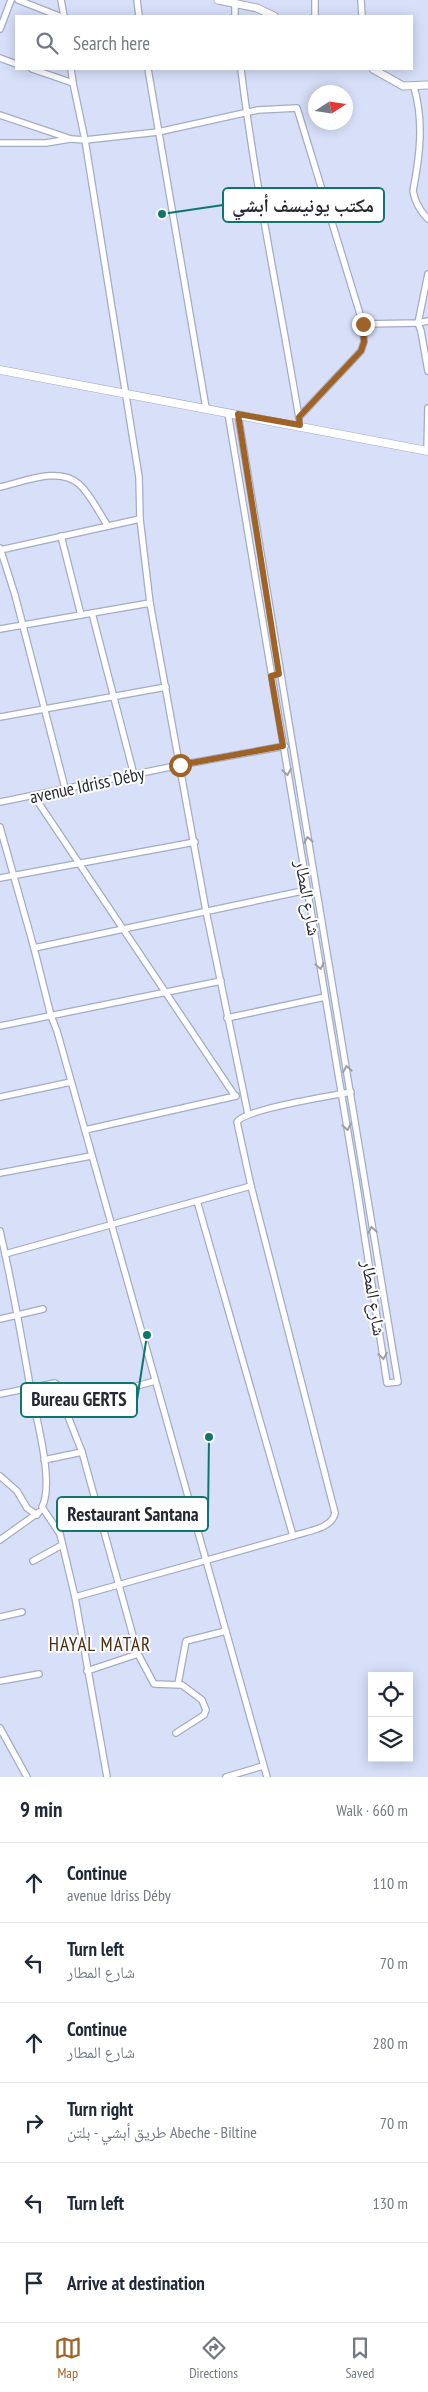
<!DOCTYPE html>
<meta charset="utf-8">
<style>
body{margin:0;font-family:"PT Sans Narrow","Noto Naskh Arabic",sans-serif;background:#f2f2f3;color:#1f2937}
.controls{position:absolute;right:15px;bottom:15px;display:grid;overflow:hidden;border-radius:0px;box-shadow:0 2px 12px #0003}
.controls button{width:45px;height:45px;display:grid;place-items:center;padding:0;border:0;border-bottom:1px solid #e0e1e3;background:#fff;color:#1f2937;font:25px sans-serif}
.compass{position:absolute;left:308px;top:85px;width:45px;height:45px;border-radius:50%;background:#fff;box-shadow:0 2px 12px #0003;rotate:78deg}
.stop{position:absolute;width:15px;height:15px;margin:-11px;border:4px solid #a06327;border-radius:50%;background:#fff}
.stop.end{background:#a06327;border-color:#fff;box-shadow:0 1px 5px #0008}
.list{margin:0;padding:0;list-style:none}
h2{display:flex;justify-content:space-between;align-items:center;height:65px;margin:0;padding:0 20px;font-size:21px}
h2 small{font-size:16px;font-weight:400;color:#747a83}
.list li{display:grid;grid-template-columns:32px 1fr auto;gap:15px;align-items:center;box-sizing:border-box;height:80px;padding:0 20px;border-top:1px solid #e0e1e3}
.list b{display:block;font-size:19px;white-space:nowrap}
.list p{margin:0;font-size:16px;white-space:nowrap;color:#747a83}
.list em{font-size:16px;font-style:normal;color:#747a83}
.icon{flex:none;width:28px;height:28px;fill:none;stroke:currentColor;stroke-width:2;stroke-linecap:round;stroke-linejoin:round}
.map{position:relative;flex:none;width:428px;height:1777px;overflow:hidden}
.search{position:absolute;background:#fff;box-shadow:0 2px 12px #0003;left:15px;right:15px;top:15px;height:55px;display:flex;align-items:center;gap:12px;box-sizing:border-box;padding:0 18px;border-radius:0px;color:#747a83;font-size:19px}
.sheet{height:545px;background:#fff}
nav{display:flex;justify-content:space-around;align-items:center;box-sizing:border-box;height:70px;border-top:1px solid #e0e1e3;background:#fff;font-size:14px;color:#747a83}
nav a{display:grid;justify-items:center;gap:2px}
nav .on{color:#a06327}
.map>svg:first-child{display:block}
</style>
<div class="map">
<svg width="428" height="1777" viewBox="0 0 428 1777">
<rect width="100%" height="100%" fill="#d7dff9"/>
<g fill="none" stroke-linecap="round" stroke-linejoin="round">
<defs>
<g id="minor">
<path d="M18 0 59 16"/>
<path d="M61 0 64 16"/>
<path d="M137 0 139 16"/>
<path d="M235 0V16"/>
<path d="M361 0 362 16"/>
<path d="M315 16V0"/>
<path d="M0 29 11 0"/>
<path d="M0 58 16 64"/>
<path d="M32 69 73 83 71 69"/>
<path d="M148 69 206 408"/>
<path d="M241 69C255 186 280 302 299 418"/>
<path d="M73 83 85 140 139 477 140 519 150 603 206 911 248 1114"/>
<path d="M414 87C424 122 420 155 413 191 415 202 420 211 428 219"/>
<path d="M0 115 71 139 85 140 158 132 258 110 297 108 363 324 364 342 361 351 299 417"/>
<path d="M0 143H46L70 139"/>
<path d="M428 274 418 323 421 331 428 371"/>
<path d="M363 324 418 323 428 321"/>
<path d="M228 413 357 1187 387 1383 398 1382 238 415"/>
<path d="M427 451 428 408"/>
<path d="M0 487C23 482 59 466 79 484 91 495 99 513 108 526"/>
<path d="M61 536 81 615"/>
<path d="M0 548 15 595 65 788"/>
<path d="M0 550 140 519"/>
<path d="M92 613 134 775"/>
<path d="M0 629 150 603"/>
<path d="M0 717 166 687"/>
<path d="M34 796 235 1096"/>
<path d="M0 802 180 765 285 746"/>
<path d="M0 827 34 948 51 1016 57 1031 267 1777"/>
<path d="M0 878 195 842"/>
<path d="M34 948 307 890"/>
<path d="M227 1018 325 997"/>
<path d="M0 1026 221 981"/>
<path d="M0 1097 71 1082"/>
<path d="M85 1130 236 1096"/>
<path d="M0 1173 91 1156"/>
<path d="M197 1201 293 1536"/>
<path d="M0 1231C12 1283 21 1334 30 1386 35 1415 55 1482 42 1507L60 1534 75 1597 107 1777"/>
<path d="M5 1254 251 1186"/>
<path d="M0 1319 43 1309"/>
<path d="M0 1394 55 1383 59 1386 64 1406 82 1452 138 1654 154 1684 182 1685 202 1700 206 1710 204 1715 176 1733"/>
<path d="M64 1406 155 1381"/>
<path d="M44 1460 82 1452"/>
<path d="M0 1476 17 1491 27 1508 37 1515"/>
<path d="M0 1540 39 1512"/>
<path d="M33 1561 62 1545"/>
<path d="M75 1597 293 1536C307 1531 332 1529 335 1513L251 1186 237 1122C245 1109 331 1096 351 1092"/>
<path d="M0 1617 22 1612"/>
<path d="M87 1671 138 1654"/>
<path d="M0 1681 39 1674"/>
<path d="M178 1684 186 1641 226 1631"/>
<path d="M0 1728 27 1777"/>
<path d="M226 1777 263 1766"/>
</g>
<g id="tertiary">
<path d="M218 0 257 8 274 16"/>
<path d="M373 69 403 86 428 85"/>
</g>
<path id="secondary" d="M0 370 428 451"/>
</defs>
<use href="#minor" stroke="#a4acc4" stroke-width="8"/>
<use href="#tertiary" stroke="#a4acc4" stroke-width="9"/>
<use href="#secondary" stroke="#a4acc4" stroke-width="9"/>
<use href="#minor" stroke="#fff" stroke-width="5.5"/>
<use href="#tertiary" stroke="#fff" stroke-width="7"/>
<use href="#secondary" stroke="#fff" stroke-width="8"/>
</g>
<defs><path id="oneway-chevron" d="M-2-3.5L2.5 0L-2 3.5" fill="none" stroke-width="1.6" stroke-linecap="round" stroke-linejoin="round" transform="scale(1.25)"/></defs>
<g stroke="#9d9fa3">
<use href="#oneway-chevron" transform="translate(287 772) rotate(81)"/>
<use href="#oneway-chevron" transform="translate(308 840) rotate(-100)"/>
<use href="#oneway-chevron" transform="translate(320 966) rotate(80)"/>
<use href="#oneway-chevron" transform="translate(347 1069) rotate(-100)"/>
<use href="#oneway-chevron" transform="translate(347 1127) rotate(80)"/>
<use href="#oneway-chevron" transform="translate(372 1230) rotate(-99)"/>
<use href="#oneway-chevron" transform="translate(383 1356) rotate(81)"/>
</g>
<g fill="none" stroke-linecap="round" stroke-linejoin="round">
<path stroke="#a06327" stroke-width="6" d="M180 765 283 746 271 676 279 674 238 414 300 425 299 417 361 351 364 342 363 324"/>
</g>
<g text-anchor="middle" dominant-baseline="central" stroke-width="4" stroke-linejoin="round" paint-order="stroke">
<g font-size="18" fill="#262933" stroke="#fff">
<text transform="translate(87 785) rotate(-12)">avenue Idriss Déby</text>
<text transform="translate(308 898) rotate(80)">شارع المطار</text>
<text transform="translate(374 1298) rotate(81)">شارع المطار</text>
</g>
<g font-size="19" letter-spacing="1" fill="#4b2d11" stroke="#fff">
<text x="100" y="1644">HAYAL MATAR</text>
</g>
</g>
<path fill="none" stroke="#0f766e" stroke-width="2" d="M162 214L223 205M147 1335L137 1400M209 1437L208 1514"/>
<g fill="#0f766e" stroke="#fff" stroke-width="2">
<circle cx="162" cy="214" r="5"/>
<circle cx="147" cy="1335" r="5"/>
<circle cx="209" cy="1437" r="5"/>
</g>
<g fill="#fff" stroke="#0f766e" stroke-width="2">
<rect x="223" y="188" width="161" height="34" rx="5"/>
<rect x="21" y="1383" width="116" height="34" rx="5"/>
<rect x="57" y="1497" width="151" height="34" rx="5"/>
</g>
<g font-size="19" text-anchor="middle" font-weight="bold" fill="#262933">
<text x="303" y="212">مكتب يونيسف أبشي</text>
<text x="79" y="1406">Bureau GERTS</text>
<text x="133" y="1521">Restaurant Santana</text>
</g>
</svg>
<div class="controls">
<button><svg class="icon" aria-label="locate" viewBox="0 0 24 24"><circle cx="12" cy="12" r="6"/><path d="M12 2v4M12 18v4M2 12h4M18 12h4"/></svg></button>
<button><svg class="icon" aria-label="layers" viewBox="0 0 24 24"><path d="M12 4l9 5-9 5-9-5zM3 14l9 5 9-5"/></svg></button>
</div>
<svg class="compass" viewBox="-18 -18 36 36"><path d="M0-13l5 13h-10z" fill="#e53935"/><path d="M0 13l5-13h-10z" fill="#747a83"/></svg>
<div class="stop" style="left:180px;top:765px"></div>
<div class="stop end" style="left:363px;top:324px"></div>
<div class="search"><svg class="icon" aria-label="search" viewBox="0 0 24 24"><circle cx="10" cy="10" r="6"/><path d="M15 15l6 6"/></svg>Search here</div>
</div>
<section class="sheet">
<h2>9 min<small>Walk · 660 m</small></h2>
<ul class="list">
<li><svg class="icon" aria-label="ahead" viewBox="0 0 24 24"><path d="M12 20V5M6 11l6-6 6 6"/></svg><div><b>Continue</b><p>avenue Idriss Déby</p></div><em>110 m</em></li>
<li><svg class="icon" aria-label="left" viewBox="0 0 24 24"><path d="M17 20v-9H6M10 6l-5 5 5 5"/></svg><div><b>Turn left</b><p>شارع المطار</p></div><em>70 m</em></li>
<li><svg class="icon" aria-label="ahead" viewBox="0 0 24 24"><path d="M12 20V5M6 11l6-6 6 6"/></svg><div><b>Continue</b><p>شارع المطار</p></div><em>280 m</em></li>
<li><svg class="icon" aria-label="right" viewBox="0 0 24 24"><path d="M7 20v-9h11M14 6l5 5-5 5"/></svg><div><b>Turn right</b><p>طريق أبشي - بلتن Abeche - Biltine</p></div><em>70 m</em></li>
<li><svg class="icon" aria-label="left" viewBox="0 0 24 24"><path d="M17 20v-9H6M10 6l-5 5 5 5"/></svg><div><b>Turn left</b></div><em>130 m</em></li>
<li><svg class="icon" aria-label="arrive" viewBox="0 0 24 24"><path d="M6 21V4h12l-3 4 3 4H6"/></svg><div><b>Arrive at destination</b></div></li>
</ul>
</section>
<nav>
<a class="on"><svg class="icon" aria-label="map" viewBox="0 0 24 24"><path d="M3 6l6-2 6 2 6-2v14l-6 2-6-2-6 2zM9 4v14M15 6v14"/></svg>Map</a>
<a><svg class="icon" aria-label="directions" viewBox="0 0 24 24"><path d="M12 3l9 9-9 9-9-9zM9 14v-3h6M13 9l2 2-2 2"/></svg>Directions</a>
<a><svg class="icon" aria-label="saved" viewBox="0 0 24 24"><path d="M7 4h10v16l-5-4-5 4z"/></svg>Saved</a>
</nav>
